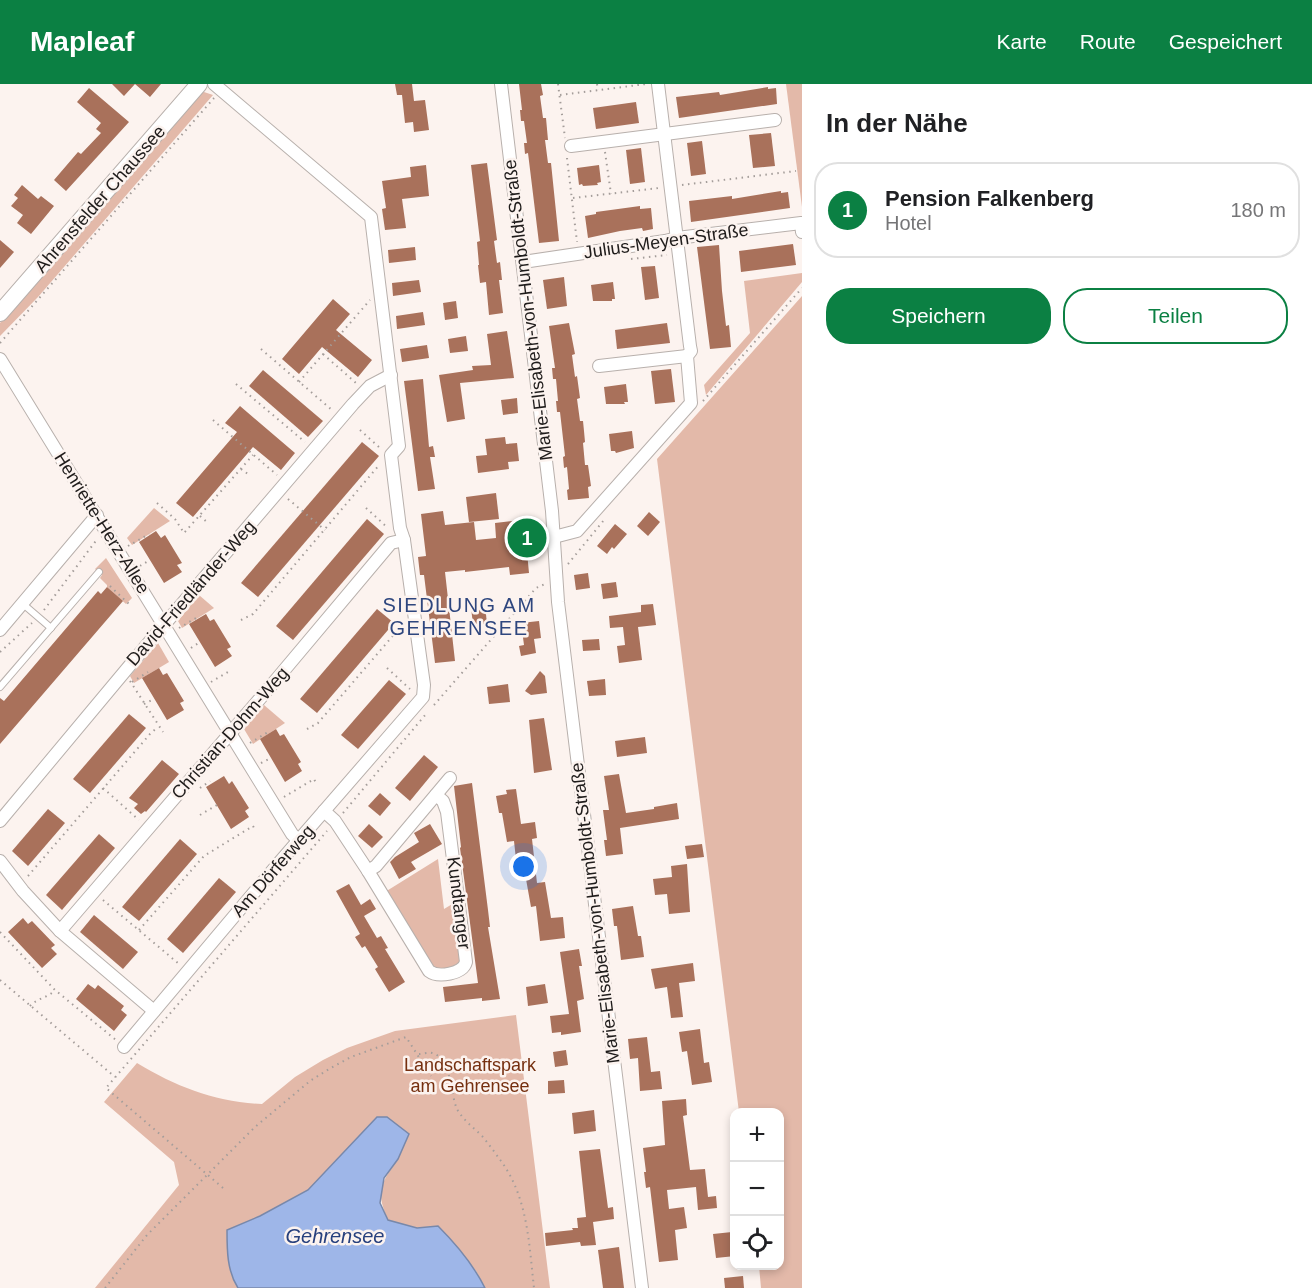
<!DOCTYPE html>
<html lang="de">
<meta charset="utf-8">
<style>
body{margin:0;font-family:Arial,sans-serif;background:#f2f2f2;color:#202124}
.controls{position:absolute;right:18px;bottom:18px;display:grid;overflow:hidden;border-radius:12px;box-shadow:0 3px 9px #0003}
.controls button{width:54px;height:54px;display:grid;place-items:center;padding:0;border:0;border-bottom:2px solid #e0e0e0;background:#fff;color:#202124;font:30px sans-serif}
.you{position:absolute;left:524px;top:783px;width:21px;height:21px;margin:-15px;border:4px solid #fff;border-radius:50%;background:#1a73e8;box-shadow:0 0 0 9px #1a73e833}
.badge{display:grid;place-items:center;width:39px;height:39px;border-radius:50%;background:#0b8043;color:#fff;font-size:20px;font-weight:700}
.pin{position:absolute;translate:-50% -50%;border:3px solid #fff;box-shadow:0 2px 6px #0006}
.list{margin:0;padding:0;list-style:none}
h2{display:flex;justify-content:space-between;align-items:center;height:78px;margin:0;padding:0 24px;font-size:26px}
h2 small{font-size:20px;font-weight:400;color:#757577}
.list li{display:grid;grid-template-columns:39px 1fr auto;gap:18px;align-items:center;box-sizing:border-box;height:96px;margin:0 12px 12px;padding:0 12px;border:2px solid #e0e0e0;border-radius:24px}
.list b{display:block;font-size:22px;white-space:nowrap}
.list p{margin:0;font-size:20px;white-space:nowrap;color:#757577}
.list em{font-size:20px;font-style:normal;color:#757577}
.actions{display:flex;gap:12px;padding:18px 24px}
.actions a{flex:1;padding:14px 0;border:2px solid #0b8043;border-radius:24px;text-align:center;font-size:21px;color:#0b8043}
.actions .main{background:#0b8043;color:#fff}
.icon{flex:none;width:33px;height:33px;fill:none;stroke:currentColor;stroke-width:2;stroke-linecap:round;stroke-linejoin:round}
.map{position:relative;flex:none;width:802px;height:1204px;overflow:hidden}
header{display:flex;align-items:center;gap:36px;box-sizing:border-box;height:84px;padding:0 30px;background:#0b8043;color:#fff}
header strong{font-size:28px}
nav{display:flex;gap:33px;margin-inline-start:auto;font-size:21px}
main{display:flex}
aside{flex:1;background:#fff}
.map>svg:first-child{display:block}
</style>
<header>
<strong>Mapleaf</strong>
<nav><a>Karte</a><a>Route</a><a>Gespeichert</a></nav>
</header>
<main>
<div class="map">
<svg width="802" height="1204" viewBox="0 0 802 1204">
<rect width="100%" height="100%" fill="#fcf3ef"/>
<g fill="#e3b9a9">
<path d="M786 0H802V123Z"/>
<path d="M204 8 213 11 38 213 0 252V239L199 9Z"/>
<path d="M802 189V198L706 311 704 301 750 249 744 197Z"/>
<path d="M802 212V1204H761L759 1182H780V1028H739L657 375Z"/>
<path d="M154 424 170 437 132 461 127 454Z"/>
<path d="M106 474 132 514 126 520 107 503V501L100 494 102 491 95 485Z"/>
<path d="M199 511 214 524 182 544 178 537Z"/>
<path d="M158 559 169 578 134 599 130 592Z"/>
<path d="M264 621 285 639 253 660 244 645Z"/>
<path d="M438 775 444 825 454 819 462 877 455 884 432 885 385 808Z"/>
<path d="M516 931 550 1204H485L476 1187 438 1142 417 1144 388 1136C375 1107 381 1099 398 1075L377 1033 308 1106 260 1132 227 1146C228 1166 227 1187 238 1204H95L179 1101 174 1078 104 1018 137 979C177 1003 215 1018 262 1020L295 993 323 976 347 964 395 947Z"/>
</g>
<path fill="#9eb6e8" stroke="#7888aa" stroke-width="1.5" d="M377 1033H387L409 1050 398 1075 384 1094 380 1119 388 1136 417 1144 438 1142C457 1161 473 1180 485 1204H238C227 1187 227 1166 227 1146L260 1132 308 1106Z"/>
<g fill="#a9715b">
<path d="M112 0H161L150 13 135 0 124 12Z"/>
<path d="M395 0H412L414 17 425 16 429 46 414 48 413 38 405 39 402 11H397Z"/>
<path d="M519 0H541L543 11 540 12 543 34H546L548 56H545L548 79H551L559 157 539 159 528 69 525 70 524 59H527L524 37H521L520 26H522Z"/>
<path d="M768 3V5L776 4 777 20 679 34 676 13 719 8 720 11Z"/>
<path d="M89 4 129 38 66 107 54 96 78 68 81 70 101 49 96 45 101 39 77 18Z"/>
<path d="M636 18 639 39 596 45 593 24Z"/>
<path d="M771 49 775 82 753 84 749 51Z"/>
<path d="M702 57 706 90 691 92 687 59Z"/>
<path d="M641 64 645 98 630 100 626 66Z"/>
<path d="M487 79 497 156 494 157 497 179 500 178 502 196H499L503 229 489 231 486 198 480 199 478 181H479L477 158 480 157 471 81Z"/>
<path d="M426 81 429 112 402 115 406 144 385 146 382 125 386 124 382 97 411 93 410 83Z"/>
<path d="M599 81 601 98 597 99 598 101 583 102 582 100 579 101 577 84Z"/>
<path d="M22 101 38 115 41 112 54 122 31 150 17 139 23 131 11 122 18 114 14 111Z"/>
<path d="M781 107V109L788 108 790 124 691 138 689 117 732 112V115Z"/>
<path d="M640 122V125L651 124 653 145 643 147 642 144 620 147 588 154 585 132 596 130V128Z"/>
<path d="M0 156 14 168 0 184Z"/>
<path d="M793 160 796 181 741 188 739 167Z"/>
<path d="M719 161 722 207 726 242 729 241 731 263 710 265 697 163Z"/>
<path d="M415 163 416 176 389 179 388 166Z"/>
<path d="M655 182 659 214 645 216 641 183Z"/>
<path d="M564 193 567 222 547 225 543 196Z"/>
<path d="M419 196 421 208 393 212 392 199Z"/>
<path d="M613 198 615 215H612V217H593L591 201Z"/>
<path d="M333 215 350 230 336 246 372 276 358 293 322 263 299 290 282 275Z"/>
<path d="M456 217 458 234 445 236 443 219Z"/>
<path d="M423 228 425 241 397 245 396 232Z"/>
<path d="M569 239 575 270 572 271 575 293 577 292 580 314 577 315 580 337H583L584 347 585 358 583 359 585 381H588L591 402 588 403 589 414 568 416 567 406 569 405 567 383 564 384 563 373 565 372 560 328H557L556 317H558L556 295H553L552 284H555L549 242Z"/>
<path d="M667 239 670 259 617 265 615 246Z"/>
<path d="M507 247 514 294 460 299 465 335 447 338 439 291 473 286 472 282 491 281 487 250Z"/>
<path d="M466 252 468 267 450 269 448 255Z"/>
<path d="M427 261 429 274 402 278 400 265Z"/>
<path d="M671 285 675 318 655 320 651 287Z"/>
<path d="M263 286 323 337 308 353 249 302Z"/>
<path d="M423 295 429 363 433 362 435 373H430L435 405 418 407 404 297Z"/>
<path d="M626 300 628 318H624L625 320H606L604 303Z"/>
<path d="M517 314 518 329 503 331 501 316Z"/>
<path d="M240 322 295 369 281 386 253 363 193 433 176 419 237 348 225 339Z"/>
<path d="M632 347 634 364 616 369 615 367H611L609 350Z"/>
<path d="M505 353 506 360 517 359 519 377 508 378 509 385 478 389 476 372 487 371 485 355Z"/>
<path d="M362 358 379 372 258 513 241 499Z"/>
<path d="M496 409 499 435 469 438 466 413Z"/>
<path d="M443 427 445 441 474 438 476 456 496 454 495 439 529 435 531 458H526L529 489 510 491 509 483 465 488V486L445 488 455 577 435 579 424 491H420L418 473 426 472 421 430Z"/>
<path d="M649 428 660 438 648 452 637 442Z"/>
<path d="M367 435 384 450 293 556 276 542Z"/>
<path d="M615 440 627 450 614 465 612 463 607 470 597 462Z"/>
<path d="M156 447 161 454 165 451 182 479 177 481 182 488 164 499 139 458Z"/>
<path d="M588 489 590 504 576 506 574 491Z"/>
<path d="M616 498 618 513 603 515 601 500Z"/>
<path d="M107 503 123 517 0 660V614L4 617 98 507 101 510Z"/>
<path d="M653 520 656 541 638 543 642 576 619 579 617 562 625 561 623 543 610 544 609 532 641 528V521Z"/>
<path d="M485 521 487 540 473 541 471 523Z"/>
<path d="M377 525 394 539 317 629 300 615Z"/>
<path d="M206 530 210 537 214 535 231 563 227 565 232 572 215 583 189 540Z"/>
<path d="M539 537 541 554 534 555 536 569 521 572 519 562 524 561 521 539Z"/>
<path d="M599 555 600 566 583 567 582 556Z"/>
<path d="M159 584 163 591 167 589 184 617 180 619 184 626 167 636 142 594Z"/>
<path d="M540 587 545 592 547 609 531 611 525 607Z"/>
<path d="M605 595 606 611 589 612 587 597Z"/>
<path d="M389 596 406 610 358 665 341 651Z"/>
<path d="M508 600 510 618 489 620 487 603Z"/>
<path d="M129 630 146 644 90 709 73 695Z"/>
<path d="M544 634 552 686 534 689 529 636Z"/>
<path d="M276 645 280 652 284 650 301 678 298 680 302 687 285 698 260 655Z"/>
<path d="M645 653 647 669 617 673 615 657Z"/>
<path d="M424 671 438 683 410 717 395 704Z"/>
<path d="M162 676 179 690 146 728 145 727 141 730 134 724 138 720 129 714Z"/>
<path d="M619 690 626 729 654 725V723L677 719 679 735 620 744 623 770 606 772 604 756H607L603 726H609L604 692Z"/>
<path d="M224 692 229 700 232 697 249 724 245 727 249 733 231 745 206 703Z"/>
<path d="M472 699 488 826 490 843H488L500 915 482 917V914L445 918 443 903 478 899 460 764 461 763 454 702Z"/>
<path d="M516 705 521 740 535 738 537 754 532 755 537 799 545 798 551 834 563 833 565 854 540 857 536 822 531 823 524 784 517 785 514 757 507 758 502 729H499L496 712 507 710 506 706Z"/>
<path d="M380 709 391 719 380 732 368 722Z"/>
<path d="M48 725 65 739 28 782 12 767Z"/>
<path d="M369 740 383 753 372 764 358 752Z"/>
<path d="M430 740 442 760 411 778 416 785 399 795 390 778 395 773 419 758 414 749Z"/>
<path d="M99 750 115 764 62 826 46 811Z"/>
<path d="M180 755 197 770 139 837 122 823Z"/>
<path d="M702 760 704 773 687 775 685 762Z"/>
<path d="M687 780 690 828 669 830 667 810 655 811 653 795 672 793 671 782Z"/>
<path d="M219 794 236 808 183 869 167 855Z"/>
<path d="M349 800 361 821 370 815 376 825 364 832 377 854 381 852 388 864 385 865 405 898 389 908 375 885 378 883 365 862 362 864 355 853 360 850 336 807Z"/>
<path d="M633 822 638 852H641L644 873 621 876 617 842H614L612 825Z"/>
<path d="M94 831 138 868 123 885 80 848Z"/>
<path d="M23 834 28 840 32 837 55 861 51 864 57 870 42 884 8 848Z"/>
<path d="M579 865 582 882H579L584 915 577 917 581 948 561 951V948L552 949 550 932 569 930 560 868Z"/>
<path d="M693 879 695 897 679 899 683 933 671 934 667 903 655 905 651 885Z"/>
<path d="M88 900 95 905 98 901 124 922 121 926 127 931 114 947 76 915Z"/>
<path d="M545 900 548 919 528 922 526 903Z"/>
<path d="M700 945 704 979 709 978 712 998 692 1001 687 967 682 968 679 948Z"/>
<path d="M647 953 651 988 660 987 662 1005 640 1007 638 974 630 975 628 955Z"/>
<path d="M566 966 568 981 555 983 553 968Z"/>
<path d="M564 996 565 1009 548 1010V997Z"/>
<path d="M686 1015 687 1031 683 1032 690 1086 705 1085 708 1113 716 1112 717 1124 698 1126 696 1103 667 1106 669 1125 684 1123 687 1144 675 1146 678 1176 659 1178 650 1103 646 1104 644 1088H646L643 1064 665 1061 662 1017Z"/>
<path d="M594 1026 596 1047 574 1050 572 1029Z"/>
<path d="M600 1065 608 1124 613 1123 614 1135 593 1138 596 1161 581 1162 580 1158 546 1162 545 1149 573 1146 572 1144H578L577 1134 586 1133 579 1067Z"/>
<path d="M732 1148 735 1172 716 1174 713 1150Z"/>
<path d="M619 1163 624 1204H603L598 1166Z"/>
<path d="M743 1192 744 1204H725L724 1194Z"/>
</g>
<g fill="none" stroke-linecap="round" stroke-linejoin="round">
<defs>
<g id="service">
<path d="M23 520 51 544"/>
<path d="M0 603 99 488"/>
</g>
<g id="minor">
<path d="M501 0 552 427 558 518 642 1204"/>
<path d="M571 62 775 36"/>
<path d="M523 178 665 157 677 154 801 139 802 148"/>
<path d="M0 275 292 750 299 757"/>
<path d="M599 282 687 272"/>
<path d="M554 453 577 447 691 319 687 272 691 267 690 262 658 0"/>
<path d="M0 546 97 431"/>
<path d="M324 727 335 737 368 787 429 887C438 894 463 890 466 878L447 728 443 717 436 711"/>
<path d="M0 737 146 562 353 320 370 302 391 291"/>
<path d="M0 777 23 807 60 847 154 927"/>
<path d="M368 787 376 782 450 694"/>
<path d="M60 847 270 603 391 459 404 456"/>
<path d="M124 963 278 780 423 613 424 601 404 456 400 444 391 371 399 362 371 133 214 0"/>
</g>
<path id="secondary" d="M0 229 199 0"/>
</defs>
<use href="#service" stroke="#b8b0ac" stroke-width="8"/>
<use href="#minor" stroke="#b8b0ac" stroke-width="14"/>
<use href="#secondary" stroke="#b8b0ac" stroke-width="18"/>
<g stroke="#a49d9a" stroke-width="2" stroke-dasharray="1.5 4.5" stroke-linecap="butt">
<path d="M558 0 565 54"/>
<path d="M597 0 598 6"/>
<path d="M560 11 646 0"/>
<path d="M605 68 611 110"/>
<path d="M567 74 577 158"/>
<path d="M682 101 796 87"/>
<path d="M573 114 659 104"/>
<path d="M631 175 667 171"/>
<path d="M0 259 214 14"/>
<path d="M261 265 332 326"/>
<path d="M323 270 356 299"/>
<path d="M299 298 370 216"/>
<path d="M236 300 305 358"/>
<path d="M703 317 802 204"/>
<path d="M213 336 277 391"/>
<path d="M360 346 381 365"/>
<path d="M241 385 248 390"/>
<path d="M288 415 325 446"/>
<path d="M157 419 175 435 184 449 253 371"/>
<path d="M366 424 388 444"/>
<path d="M200 432 207 438"/>
<path d="M128 462 149 450"/>
<path d="M568 480 604 436"/>
<path d="M140 482 150 476"/>
<path d="M110 502 129 520"/>
<path d="M44 526 98 454"/>
<path d="M241 536 253 530 380 380"/>
<path d="M179 544 198 533"/>
<path d="M191 564 200 558"/>
<path d="M0 568 32 539"/>
<path d="M387 584 410 605"/>
<path d="M130 597 163 648"/>
<path d="M132 598 148 588"/>
<path d="M211 598 228 588"/>
<path d="M144 620 154 615"/>
<path d="M434 621 536 504 545 500"/>
<path d="M307 645 318 639 403 540"/>
<path d="M250 659 268 648"/>
<path d="M261 679 271 674"/>
<path d="M103 704 139 736"/>
<path d="M200 704 210 697"/>
<path d="M284 713 314 695 316 699"/>
<path d="M343 729 426 630"/>
<path d="M200 731 217 721"/>
<path d="M28 792 150 650 158 643"/>
<path d="M103 816 179 880"/>
<path d="M139 846 204 772 253 742 255 746"/>
<path d="M0 848 55 906 116 956"/>
<path d="M0 896 115 993"/>
<path d="M30 922C37 914 48 914 55 906"/>
<path d="M419 970C423 970 428 968 432 969 452 974 450 1010 457 1025 463 1036 473 1043 482 1052 489 1060 495 1069 501 1077 528 1114 529 1160 534 1204"/>
<path d="M223 1104 106 1004 327 747"/>
<path d="M105 1204 147 1151 255 1043 310 997 329 985 351 973 406 953 431 992"/>
</g>
<use href="#service" stroke="#fff" stroke-width="6"/>
<use href="#minor" stroke="#fff" stroke-width="12"/>
<use href="#secondary" stroke="#fff" stroke-width="16"/>
</g>
<g text-anchor="middle" dominant-baseline="central" stroke-width="5" stroke-linejoin="round" paint-order="stroke">
<g font-size="18" fill="#1f1c1b" stroke="#fcf3ef">
<text transform="translate(100 115) rotate(-49)">Ahrensfelder Chaussee</text>
<text transform="translate(666 157) rotate(-8)">Julius-Meyen-Straße</text>
<text transform="translate(528 226) rotate(-97)">Marie-Elisabeth-von-Humboldt-Straße</text>
<text transform="translate(102 439) rotate(58)">Henriette-Herz-Allee</text>
<text transform="translate(191 509) rotate(-49)">David-Friedländer-Weg</text>
<text transform="translate(230 649) rotate(-49)">Christian-Dohm-Weg</text>
<text transform="translate(273 787) rotate(-49)">Am Dörferweg</text>
<text transform="translate(459 819) rotate(83)">Kundtanger</text>
<text transform="translate(595 829) rotate(-97)">Marie-Elisabeth-von-Humboldt-Straße</text>
</g>
<g font-size="18" fill="#752f0f" stroke="#fcf3ef">
<text x="470" y="981">Landschaftspark<tspan x="470" dy="21">am Gehrensee</tspan></text>
</g>
<g font-size="20" letter-spacing="1.5" fill="#2e467e" stroke="#fcf3ef">
<text x="459" y="521">SIEDLUNG AM<tspan x="459" dy="23">GEHRENSEE</tspan></text>
</g>
<g font-size="20" font-style="italic" fill="#27407d" stroke="#fcf3ef">
<text x="335" y="1152">Gehrensee</text>
</g>
</g>
</svg>
<div class="controls">
<button>+</button>
<button>−</button>
<button><svg class="icon" aria-label="locate" viewBox="0 0 24 24"><circle cx="12" cy="12" r="6"/><path d="M12 2v4M12 18v4M2 12h4M18 12h4"/></svg></button>
</div>
<div class="you"></div>
<div class="pin badge" style="left:527px;top:454px">1</div>
</div>
<aside>
<h2>In der Nähe<small></small></h2>
<ul class="list">
<li><span class="badge">1</span><div><b>Pension Falkenberg</b><p>Hotel</p></div><em>180 m</em></li>
</ul>
<div class="actions"><a class="main">Speichern</a><a>Teilen</a></div>
</aside>
</main>
